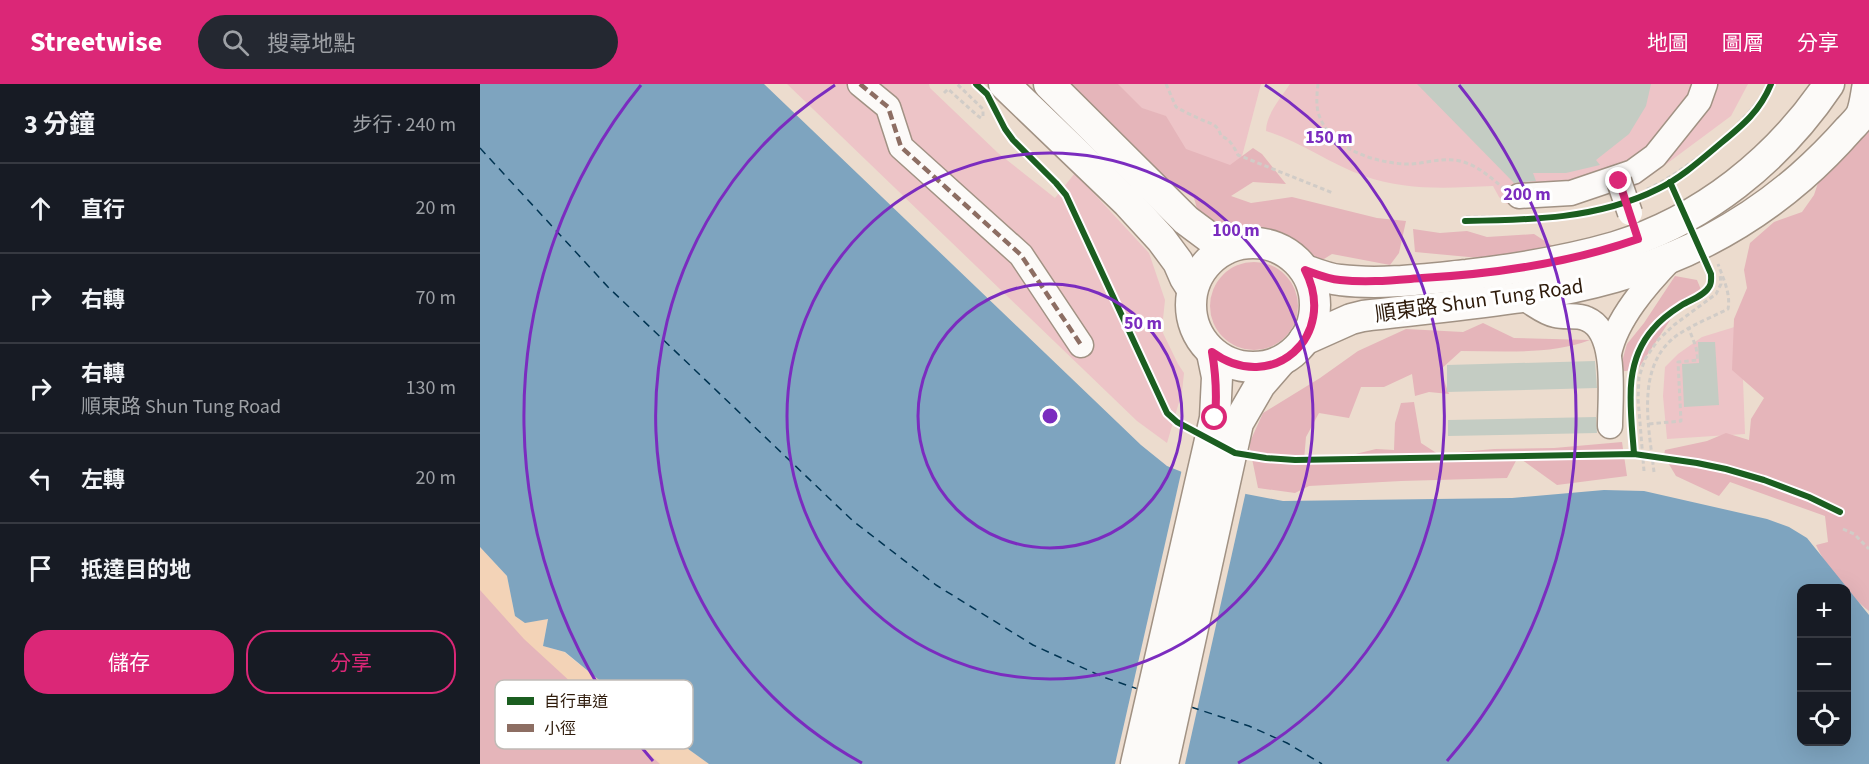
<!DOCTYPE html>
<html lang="zh-TW">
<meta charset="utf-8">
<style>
body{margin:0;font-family:"Source Sans 3","Noto Sans TC",sans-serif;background:#242831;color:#f1f3f6}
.controls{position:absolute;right:18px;bottom:18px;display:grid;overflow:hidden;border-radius:12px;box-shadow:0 6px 24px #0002}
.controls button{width:54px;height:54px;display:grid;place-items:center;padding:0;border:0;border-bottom:2px solid #363941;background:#171b24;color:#f1f3f6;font:30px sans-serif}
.stop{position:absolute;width:18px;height:18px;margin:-14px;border:4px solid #db2777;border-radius:50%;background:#fff}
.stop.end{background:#db2777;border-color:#fff;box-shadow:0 2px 6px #0008}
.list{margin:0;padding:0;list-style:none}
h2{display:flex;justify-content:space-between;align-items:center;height:78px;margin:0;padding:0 24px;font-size:26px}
h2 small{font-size:20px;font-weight:400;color:#9ea1a6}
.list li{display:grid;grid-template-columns:39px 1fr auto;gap:18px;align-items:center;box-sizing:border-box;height:90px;padding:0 24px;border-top:2px solid #363941}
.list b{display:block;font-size:22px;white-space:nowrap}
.list p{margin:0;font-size:20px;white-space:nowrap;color:#9ea1a6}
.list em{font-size:20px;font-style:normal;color:#9ea1a6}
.actions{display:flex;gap:12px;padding:18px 24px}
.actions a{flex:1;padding:14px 0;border:2px solid #db2777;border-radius:24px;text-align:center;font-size:21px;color:#db2777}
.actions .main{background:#db2777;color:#fff}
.icon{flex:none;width:33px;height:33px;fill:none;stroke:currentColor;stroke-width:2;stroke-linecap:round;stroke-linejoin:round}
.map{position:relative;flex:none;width:1389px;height:680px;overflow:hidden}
header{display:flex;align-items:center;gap:36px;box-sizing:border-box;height:84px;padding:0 30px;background:#db2777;color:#fff}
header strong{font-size:28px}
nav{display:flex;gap:33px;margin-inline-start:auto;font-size:21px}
.search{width:420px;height:54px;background:#242831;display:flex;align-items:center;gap:15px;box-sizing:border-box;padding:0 21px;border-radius:33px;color:#9ea1a6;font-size:22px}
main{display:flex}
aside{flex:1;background:#171b24}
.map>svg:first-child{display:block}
</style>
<header>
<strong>Streetwise</strong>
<div class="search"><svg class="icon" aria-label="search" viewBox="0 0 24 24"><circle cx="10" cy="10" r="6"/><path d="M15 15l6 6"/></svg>搜尋地點</div>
<nav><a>地圖</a><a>圖層</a><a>分享</a></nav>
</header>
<main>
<aside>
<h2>3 分鐘<small>步行 · 240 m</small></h2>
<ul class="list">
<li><svg class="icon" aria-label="ahead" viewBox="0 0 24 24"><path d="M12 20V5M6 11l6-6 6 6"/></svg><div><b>直行</b></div><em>20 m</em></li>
<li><svg class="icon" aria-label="right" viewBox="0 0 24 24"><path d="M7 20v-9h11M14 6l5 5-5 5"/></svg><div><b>右轉</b></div><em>70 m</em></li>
<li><svg class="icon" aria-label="right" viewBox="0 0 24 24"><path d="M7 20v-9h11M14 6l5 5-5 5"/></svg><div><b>右轉</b><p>順東路 Shun Tung Road</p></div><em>130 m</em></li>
<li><svg class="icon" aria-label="left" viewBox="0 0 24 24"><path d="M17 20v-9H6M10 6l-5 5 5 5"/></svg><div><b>左轉</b></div><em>20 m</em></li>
<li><svg class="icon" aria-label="arrive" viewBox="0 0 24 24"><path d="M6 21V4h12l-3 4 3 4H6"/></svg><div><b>抵達目的地</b></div></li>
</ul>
<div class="actions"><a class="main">儲存</a><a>分享</a></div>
</aside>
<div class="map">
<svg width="1389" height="680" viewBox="0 0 1389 680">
<rect width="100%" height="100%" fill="#ecdcce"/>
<path fill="#f3d3b7" d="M0 463 27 492 35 532 68 534 63 562 84 568 130 605 180 621 188 644 204 662 229 680H0Z"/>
<g fill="#edc4c7">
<path d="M307 0H449L450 4 518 69 575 114 595 89 669 169 685 216 683 235V249L698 280 704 289 702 308 687 359 657 337Z"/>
<path d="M631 0H781L755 99 728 92Z"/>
<path d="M810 0H1268L1251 32 1158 101 1094 120 1039 122 1027 120 1019 113 1013 102C968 104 927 107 884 92 850 80 820 57 786 47 786 30 801 14 810 0Z"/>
<path d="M1261 241 1265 350 1187 355 1183 312 1185 283 1198 270 1222 253Z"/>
</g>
<g fill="#e5b5ba">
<path d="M584 0H638L662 24 686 32 706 65 750 81 773 64 782 70 806 100 773 98 751 112 771 119 812 113 897 134 926 137 919 169 910 181 852 170 839 178 814 161 772 145 756 144 720 135 714 114 691 100Z"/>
<path d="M1389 42V527C1371 513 1345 482 1336 461L1348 458 1345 432 1250 398 1239 412 1196 392 1184 372 1185 366 1227 357 1246 349 1269 356 1271 335 1284 314 1252 286 1254 235 1267 204 1264 186 1270 159 1294 138 1322 128 1334 111 1338 99 1370 60Z"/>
<path d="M933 145 960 149 987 147 1007 153 1054 150 1082 168 1021 176 935 168Z"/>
<circle cx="774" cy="222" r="44"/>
<path d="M1195 192 1217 196 1222 208 1200 221 1158 285 1139 288 1147 260 1164 239Z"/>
<path d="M1003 239 1034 254 1110 256C1070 271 1024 267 981 267L960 286 969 310 949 308 935 312 932 290 904 303H881L869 334 839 329 826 353 824 376 847 377 896 365 914 366 915 339 921 319 934 318 941 359 958 370 1014 365 1074 364 1142 358 1147 392 1077 401 1038 373 1027 394 921 397 829 402 815 409 778 404 769 360 783 329 840 294 878 267 926 245 983 248Z"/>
<path d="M0 506 44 555 180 680H0Z"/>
</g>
<path fill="#7ea4bf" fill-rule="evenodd" d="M0 0H284L661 361 687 382 702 388 766 410 803 417 1032 414 1124 406 1164 407 1287 435 1309 443 1327 454 1389 531V680H229L204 662 187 643 180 621 130 605 85 568 63 562 68 535 45 539 35 532 27 492 0 463ZM1322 504H1366V658H1322Z"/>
<path fill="#ecdcce" d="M702 385 766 407 705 680H635Z"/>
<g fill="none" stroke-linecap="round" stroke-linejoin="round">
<g stroke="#003452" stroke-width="1.5" stroke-dasharray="8 6" stroke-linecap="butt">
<path d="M0 64 128 203 373 437 456 501 553 561 623 593 658 605"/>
<path d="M711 623 769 642 807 659 842 680"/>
</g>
</g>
<g fill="#c4ccc3">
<path d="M937 0H1171L1166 22 1149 50 1116 76 1120 81 1086 89H1053L1056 97 1034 99Z"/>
<path d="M1218 258H1235L1239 321 1204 323 1202 280 1219 279Z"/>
<path d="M1115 277 1117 304 967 308V281Z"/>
<path d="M1116 333 1117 349 968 352V336Z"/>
</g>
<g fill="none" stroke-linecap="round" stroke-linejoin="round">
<defs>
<g id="minor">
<path d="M380 0 408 23 421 63 541 171 601 261"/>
<path d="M1039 112 1091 109 1153 88 1175 72 1219 17 1225 0"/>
<path d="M1043 214C1053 219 1064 229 1075 231 1086 234 1097 230 1107 235 1138 248 1130 313 1130 342"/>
<path d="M1129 270C1136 235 1167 200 1192 174"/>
</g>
<g id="major">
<path d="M524 0 648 119 681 155 698 178 705 194 712 205"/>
<path d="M569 0 706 136 745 165"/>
<circle cx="773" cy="221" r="62"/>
<path d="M825 186C836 190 848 195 860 196 901 201 946 195 987 191 1037 185 1087 177 1135 163 1223 136 1298 76 1349 0"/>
<path d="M824 256 871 235 883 232C1048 213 1189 208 1321 93 1338 78 1354 62 1369 45 1373 41 1378 36 1381 31 1385 22 1386 9 1388 0"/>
<path d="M656 680 735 334 737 293 732 269"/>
<path d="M683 680 758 339 780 301 800 278"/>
</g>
</defs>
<use href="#minor" stroke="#a19284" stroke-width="27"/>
<use href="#major" stroke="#a19284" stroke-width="33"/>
<g stroke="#d1ccc7" stroke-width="3" stroke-dasharray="4.5 3" stroke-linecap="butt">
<path d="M686 0 696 23C703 27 711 31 718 34 729 40 737 38 741 52 750 55 754 63 758 71L853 109"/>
<path d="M838 0C837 9 836 19 838 28 848 63 891 78 924 80 941 81 958 74 974 76 993 78 1008 91 1022 103"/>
<path d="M464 9 468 5 498 32 501 34 503 32V25L477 0"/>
<path d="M1167 105C1196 94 1280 30 1287 0"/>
<path d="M986 133H1032"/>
<path d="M1169 340 1201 337 1198 278 1218 276 1216 263 1209 245"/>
<path d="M1164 387 1158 315 1159 293 1165 275 1178 256 1194 241 1236 210 1241 200 1240 190"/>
<path d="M1174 388C1169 343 1154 280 1199 250 1214 240 1232 233 1248 225 1251 210 1243 194 1238 180"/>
<path d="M1363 445 1374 450 1389 465"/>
</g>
<use href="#minor" stroke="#fcfaf8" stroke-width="24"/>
<use href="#major" stroke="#fcfaf8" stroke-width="30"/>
<defs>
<path id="minor-bridge" d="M1139 97 1150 129"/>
</defs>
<use href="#minor-bridge" stroke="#a19284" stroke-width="27" stroke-linecap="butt"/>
<use href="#minor-bridge" stroke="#fcfaf8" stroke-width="24"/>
<path stroke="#8d6e63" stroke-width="4.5" stroke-dasharray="9 4.5" stroke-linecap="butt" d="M380 0 408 23 421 63 541 171 601 261"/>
<defs>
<g id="cycleway">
<path d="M496 0 507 10 525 45 533 56 576 99 586 111 687 329 697 338 755 369 786 374 815 376 1154 370 1217 379 1246 385 1284 396 1329 413 1360 428"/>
<path d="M985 137C1051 136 1118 135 1178 105 1201 94 1222 75 1241 59 1263 41 1280 27 1291 0"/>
<path d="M1154 370C1151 326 1142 280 1173 245 1181 235 1191 228 1202 221 1210 216 1224 212 1229 203 1232 199 1231 195 1231 190L1190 98"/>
</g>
</defs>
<use href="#cycleway" stroke="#fff" stroke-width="10"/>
<use href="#cycleway" stroke="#1b5e20" stroke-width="6"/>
</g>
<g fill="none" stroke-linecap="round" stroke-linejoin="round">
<path stroke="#db2777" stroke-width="8" d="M735 334C737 311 736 291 732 268 792 312 859 252 825 186 836 190 848 195 860 196 888 199 915 196 942 194 1016 190 1089 179 1158 155L1139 97"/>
</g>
<g fill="none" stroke="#7b2cbf" stroke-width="3">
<circle cx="570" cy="332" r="132"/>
<circle cx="570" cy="332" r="263"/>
<path d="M382 679A395 395 0 0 1 355 1M785 1A395 395 0 0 1 758 679"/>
<path d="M173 677A526 526 0 0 1 161 1M979 1A526 526 0 0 1 967 677"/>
</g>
<g text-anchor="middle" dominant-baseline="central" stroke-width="6" stroke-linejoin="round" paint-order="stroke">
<g font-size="21" fill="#2e1b0b" stroke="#fff">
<text transform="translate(999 216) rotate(-8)">順東路 Shun Tung Road</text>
</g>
</g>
<rect x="15" y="596" width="198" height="69" rx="9" fill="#fff" stroke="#c0bbb6" stroke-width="1.5"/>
<rect x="27" y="613" width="27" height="8" fill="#1b5e20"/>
<rect x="27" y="640" width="27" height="8" fill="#8d6e63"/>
<g font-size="16" fill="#2e1b0b">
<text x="64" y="623">自行車道</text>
<text x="64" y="650">小徑</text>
</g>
<circle cx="570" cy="332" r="9" fill="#7b2cbf" stroke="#fff" stroke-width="3"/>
<g font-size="18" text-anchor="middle" font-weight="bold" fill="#7b2cbf" stroke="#fff" stroke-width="6" stroke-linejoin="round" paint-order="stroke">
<text x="849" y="59">150 m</text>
<text x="1047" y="116">200 m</text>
<text x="756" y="152">100 m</text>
<text x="663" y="245">50 m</text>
</g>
</svg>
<div class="controls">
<button>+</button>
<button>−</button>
<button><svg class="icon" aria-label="locate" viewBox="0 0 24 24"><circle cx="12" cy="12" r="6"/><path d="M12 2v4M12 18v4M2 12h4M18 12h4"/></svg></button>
</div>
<div class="stop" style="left:735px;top:334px"></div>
<div class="stop end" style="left:1139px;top:97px"></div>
</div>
</main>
